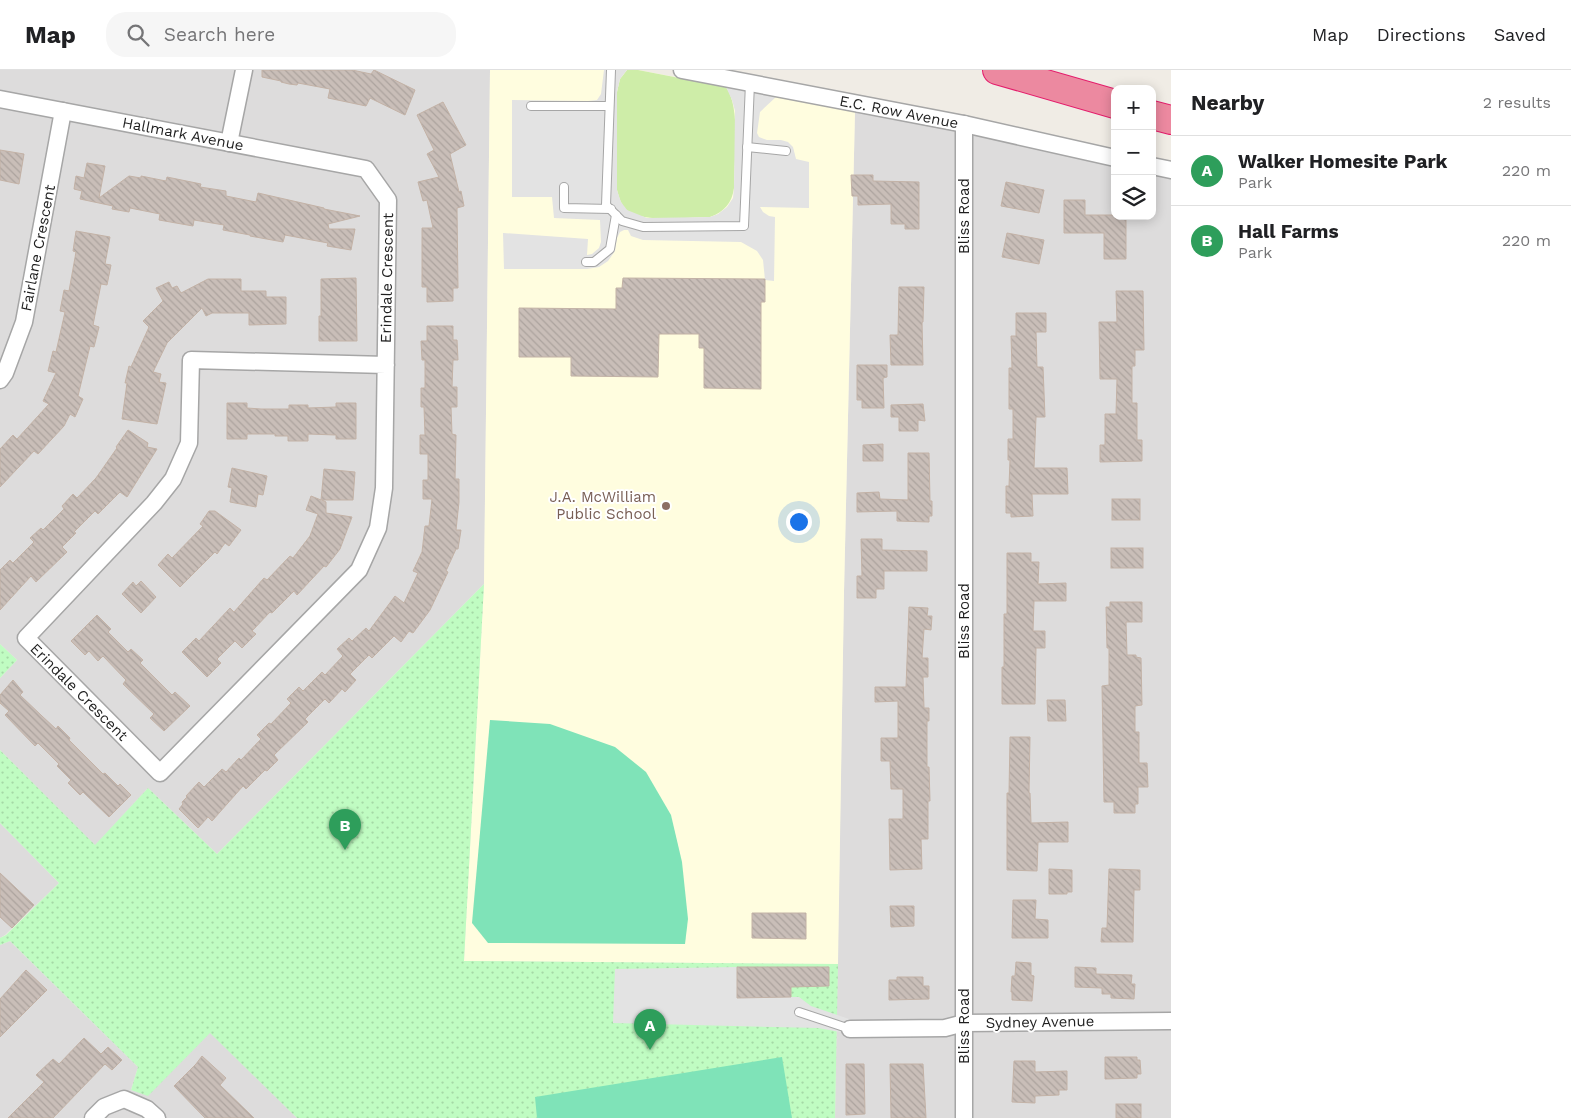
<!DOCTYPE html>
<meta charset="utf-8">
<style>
body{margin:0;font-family:"Work Sans",sans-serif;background:#f6f6f6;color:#202124}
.controls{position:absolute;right:15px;top:15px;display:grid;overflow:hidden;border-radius:10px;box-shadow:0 2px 12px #0003}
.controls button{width:45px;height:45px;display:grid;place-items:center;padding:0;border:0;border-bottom:1px solid #e0e0e0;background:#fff;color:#202124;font:25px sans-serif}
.you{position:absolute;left:798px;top:451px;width:18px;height:18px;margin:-12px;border:4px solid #fff;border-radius:50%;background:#1a73e8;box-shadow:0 0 0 8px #1a73e833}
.badge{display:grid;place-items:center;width:32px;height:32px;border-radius:50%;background:#ea580c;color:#fff;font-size:16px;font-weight:700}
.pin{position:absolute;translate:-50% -41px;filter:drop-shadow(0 1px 2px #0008)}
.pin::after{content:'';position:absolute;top:26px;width:18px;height:15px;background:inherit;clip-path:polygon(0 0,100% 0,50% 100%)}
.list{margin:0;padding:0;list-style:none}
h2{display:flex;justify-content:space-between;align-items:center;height:65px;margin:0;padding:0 20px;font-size:21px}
h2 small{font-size:16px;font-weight:400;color:#757577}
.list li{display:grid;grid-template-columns:32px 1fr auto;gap:15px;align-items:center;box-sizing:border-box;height:70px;padding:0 20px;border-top:1px solid #e0e0e0}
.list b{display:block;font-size:19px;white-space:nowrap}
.list p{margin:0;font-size:16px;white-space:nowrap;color:#757577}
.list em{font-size:16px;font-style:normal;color:#757577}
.icon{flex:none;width:28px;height:28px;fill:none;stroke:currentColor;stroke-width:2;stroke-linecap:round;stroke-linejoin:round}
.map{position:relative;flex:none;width:1171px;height:1048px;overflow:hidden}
header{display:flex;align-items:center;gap:30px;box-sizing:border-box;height:70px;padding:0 25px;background:#fff;border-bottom:1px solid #e0e0e0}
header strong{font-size:24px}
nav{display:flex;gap:28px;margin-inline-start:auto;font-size:18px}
.search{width:350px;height:45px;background:#f6f6f6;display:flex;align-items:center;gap:12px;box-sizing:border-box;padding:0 18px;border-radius:20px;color:#757577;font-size:19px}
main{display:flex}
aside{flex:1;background:#fff}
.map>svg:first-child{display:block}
</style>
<header>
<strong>Map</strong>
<div class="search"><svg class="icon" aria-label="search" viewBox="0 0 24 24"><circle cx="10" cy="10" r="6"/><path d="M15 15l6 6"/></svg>Search here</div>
<nav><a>Map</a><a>Directions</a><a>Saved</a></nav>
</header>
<main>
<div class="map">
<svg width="1171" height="1048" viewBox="0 0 1171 1048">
<defs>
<pattern id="park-dots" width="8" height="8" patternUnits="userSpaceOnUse" patternTransform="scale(1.25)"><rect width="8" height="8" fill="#c0fcc2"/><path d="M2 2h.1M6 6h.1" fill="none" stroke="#a5d8a6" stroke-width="1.8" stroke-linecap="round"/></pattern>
<pattern id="building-back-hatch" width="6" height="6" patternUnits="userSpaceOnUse" patternTransform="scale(1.25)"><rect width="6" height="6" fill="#c9beb8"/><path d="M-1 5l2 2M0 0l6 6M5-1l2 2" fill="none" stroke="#aca39e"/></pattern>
</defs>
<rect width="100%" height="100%" fill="#f0ece5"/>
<g fill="#dddcdc">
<path d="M0 0H490L484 514 217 784 148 718 95 776 0 680V608L17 590 0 574Z"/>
<path d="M855 41 1001 67 1115 95V146H1152V104L1171 109V1048H835L844 522Z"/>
<path d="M0 753 59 813 5 865 0 868Z"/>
<path d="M10 871 138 997 131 1020 148 1025 210 962 297 1048H0V875Z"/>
</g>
<path fill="#fffddf" d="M490 0H638L855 41 844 522 838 894 464 891 484 514Z"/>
<path fill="#ceeda8" d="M627 0H638L726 17C741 37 734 92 734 118 732 133 724 142 710 147 689 147 644 153 628 141 621 136 619 127 617 120V22L620 9Z"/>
<g fill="url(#park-dots)">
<path d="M484 514 464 891 838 894 835 1048H297L210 963 148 1026 131 1020 138 997 10 871 0 875V868L6 865 59 813 0 753V680L95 775 148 718 217 784Z"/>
<path d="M0 574 17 590 0 608Z"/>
</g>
<g fill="#7fe3b8">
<path d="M490 650 550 654 615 677 646 702 671 745 682 792 688 849 685 874 488 873 472 853Z"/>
<path d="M782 987 792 1048H537L535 1027Z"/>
</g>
<g fill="#e3e3e3">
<path d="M604 0H627L620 9 617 22V120L621 132 627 140 647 148 710 147 718 144 727 137 733 128 734 118 735 41 732 30 726 17 777 26 760 42 757 63 759 67 767 70H781L788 72 793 77 796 89 809 92V138L760 137 763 142 769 146 775 147 774 211 765 210 763 190 757 181 741 172 643 170 631 166 628 160H624L620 162 617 168 615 181 608 191 599 197 587 199H504L503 163 588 169 587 185 592 184 599 178 601 172 600 150 554 148 552 127H512V30L588 31 597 30 601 24Z"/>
<path d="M737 897V927H799L811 936 852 950 851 964 818 958 613 953 615 899Z"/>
</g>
<g fill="url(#building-back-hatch)" stroke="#c3b2a6">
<path d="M262 0H352L371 4 374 0 415 20 405 45 370 28 366 36 328 28 330 19 298 13 297 15 289 14 281 12V11L262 7Z"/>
<path d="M443 32 466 75 450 84 459 122 461 121 464 136 457 138 458 218H453V231L427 232V217H422V158H433L427 130 423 131 418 112 439 107 427 84 434 80 417 45Z"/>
<path d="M0 80 24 84 19 114 0 110Z"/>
<path d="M87 93 105 96 99 128 129 106 141 108V106L166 111 167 107 201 114 200 117 226 121V126L256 132 258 123 324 138V139L360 146 328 154 329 159H355L351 180 327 176 328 173 285 165 283 172 250 166V165L223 160 224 155 194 150 193 156 159 150 160 144 130 138 129 142 112 139 113 136 80 129 82 121 74 119 76 106 84 108Z"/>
<path d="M851 105H873V111L919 112V159H905V154H891V134L858 135V126H852Z"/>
<path d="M1006 112 1044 120 1039 143 1001 136Z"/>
<path d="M1064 130H1085V145H1115V146H1126V189H1104V163H1064Z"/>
<path d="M76 161 110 167 105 194 111 195 107 215 101 214 93 255 99 257 94 277 90 276 78 326 83 329 75 347 70 344 64 356 38 384 34 381 0 417V379L13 365 17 369 49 334 43 331 56 303 48 301 53 281 56 282 65 242 60 241 64 220 69 221 76 182 73 181Z"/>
<path d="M1007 163 1044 170 1039 194 1002 187Z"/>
<path d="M356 208 357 271H319V246H321V209Z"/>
<path d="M623 208 765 209V232H761V319L704 318V278H699V264H659L658 307 571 306V287H519V238L616 239V218H622Z"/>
<path d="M208 209H241V221H266V227H286V254L249 255V243H212L206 246 202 238 167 273 153 302 161 304 159 312 166 313 157 354 122 349 127 313H125L129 296 131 297 149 257 143 251 163 231 156 218 169 212 172 218 177 216 181 223Z"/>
<path d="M899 217H924L923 252H922L923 295H891L890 265H898Z"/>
<path d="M1116 221H1143L1144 280H1135V296H1132V333H1137V370H1142V391L1100 392V375H1105V344H1116L1117 309H1100L1099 252H1117Z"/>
<path d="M1016 243H1046V262H1036L1037 297H1043L1045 347H1036L1034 398H1067L1068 424H1032L1033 446 1011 447V443H1006V416H1009L1010 390H1008V369H1013V339H1009V298H1012L1011 266H1016Z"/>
<path d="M427 256H453V270H457L458 290H453L452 317H457V337H451L452 364 456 365 455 409H459V432L456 460H461L458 479H456L446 501 448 502 430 540 413 563 409 561 401 572 394 566 372 588 369 585 350 604 356 610 345 622 342 619 329 633 325 629 305 649 308 652 274 685 278 690 267 701 265 700 246 719 243 716 212 751 208 747 198 758 179 739 183 734 182 732 187 727 186 726 199 712 204 717 222 699 226 702 239 688 241 690 261 669 257 665 269 653 271 654 291 633 287 629 299 617 303 621 322 602 325 605 343 586 337 579 349 568 352 571 366 558 369 561 395 526 404 533 418 503 413 501 422 482 425 456H429L432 429H423V410H428V384H420V365H425L424 337H421V318H425V290H422L421 271H427Z"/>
<path d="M857 295H887V307L883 308 884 338H862V330H857Z"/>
<path d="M227 333H247V338L261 339H289V335H308V338L336 337V333H356V369H336V365L308 364V371H288V366H275V364H247V369H227Z"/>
<path d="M923 334 925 351 918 350V361H899V347H891V335Z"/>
<path d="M128 360 148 373 147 377 157 379 127 427 120 422 98 444 95 441 74 462 76 463 62 477 67 482 36 512 31 506 0 540V500L10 490 13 493 34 472 30 468 41 458 43 460 64 439 62 436 73 424 77 428 96 408 117 378 116 377Z"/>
<path d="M883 374V391H863V375Z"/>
<path d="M908 383H929L930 431H932V446H929V452L897 451V441L857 442V423L879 422 880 429 908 430Z"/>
<path d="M232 398 267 406 263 425 258 424 256 437 230 432 232 418 228 417Z"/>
<path d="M324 399 355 402 353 430H322L326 432V443L352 447 340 479 326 497 324 496 297 525 294 521 272 543 270 542 252 561 256 564 242 578 235 571 217 589 221 593 207 607 182 582 196 568 199 571 230 538 234 542 264 508 267 510 290 486 293 488 310 466 318 444 306 440 311 426 321 430Z"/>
<rect x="1112" y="429" width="28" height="21"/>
<path d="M209 441H215L241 460 229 476 225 473 217 484 215 482 180 517 158 495 168 484 172 488 203 456 200 454Z"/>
<path d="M861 469H882V480L927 481V501H884V519H876V528H857V506H862Z"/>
<rect x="1111" y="478" width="32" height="20"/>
<path d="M1007 483H1031V492H1039L1038 514 1066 513V531H1034L1033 561H1045V578H1036L1035 634H1002V597H1004V544H1007Z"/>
<path d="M141 511 156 527 141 543 122 524 133 512 136 516Z"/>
<path d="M1110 532H1142V552H1126L1127 585H1136V587L1141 588 1142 635 1135 636V662H1139V693H1147L1148 717H1138V734H1135V743H1114V732H1104L1102 616 1109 615V578H1107L1106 537H1110Z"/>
<path d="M909 537 928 538 927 546H932L931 560 924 559 922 588H928V607H923L924 638H929V651H927V697H929L930 731H928V769H921L922 799 890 800 889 749H903V719H891L890 691H881V668H898V631L875 632V617H906Z"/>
<path d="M97 545 111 559 108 562 128 582 131 579 143 590 140 593 172 625 175 622 190 636 164 661 150 648 154 644 123 614 126 610 103 586 98 591 89 581 85 585 71 571Z"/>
<path d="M13 610 23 622 20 625 42 646 56 659 58 656 70 668 69 670 103 704 105 703 118 716 120 714 131 725 109 747 83 722 80 725 68 713 71 710 57 696 59 694 38 673 35 676 5 645 9 641 0 633V625Z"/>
<path d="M1047 630H1065L1066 651H1048Z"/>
<path d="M1010 667H1030L1029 723H1030L1031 753 1068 752V772H1038L1037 801 1007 800V723H1009Z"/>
<path d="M1049 799 1072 800V822H1067V824H1049Z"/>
<path d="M1109 799 1140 800V820H1134L1133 872H1101L1102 858H1107Z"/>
<path d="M0 803 34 835 12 858 0 847Z"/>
<path d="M1013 830H1036L1035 849 1048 850V868H1012Z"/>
<path d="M890 836H914V856L891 857Z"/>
<path d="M752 843H806V869L752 868Z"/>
<path d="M1016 892 1031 893V905L1034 906 1032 931 1012 930V922H1011L1012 906H1015Z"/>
<path d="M737 897H829V916L791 917V927L737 928Z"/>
<path d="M1075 897 1096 898V904L1132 905 1131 914H1135L1134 929 1111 928V924H1102V918L1075 917Z"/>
<path d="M26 900 47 920 0 967V929Z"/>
<path d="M897 907H923V916H929V929L889 930V910H897Z"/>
<path d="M84 968 101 984 108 977 122 990 112 1000 105 994 53 1048H8L44 1012 36 1005 53 989 59 994Z"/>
<path d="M202 986 226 1008 220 1015 254 1048H205L174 1016 196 994Z"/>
<path d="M1105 987H1137V990H1140L1141 1004H1137V1008L1105 1009Z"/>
<path d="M1014 991H1035V1002L1067 1001V1020H1059V1025L1035 1026V1033L1012 1032Z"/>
<path d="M846 994H864L865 1044 846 1045Z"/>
<path d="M890 994H923L926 1048H891Z"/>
<rect x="1116" y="1034" width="25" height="14"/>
</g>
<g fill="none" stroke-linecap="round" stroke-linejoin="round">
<defs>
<g id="service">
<path d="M611 0 606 135 622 151 643 157 744 156 750 13"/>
<path d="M531 36H609"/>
<path d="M747 77 786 81"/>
<path d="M564 117V138L611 139"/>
<path d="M586 192H594L610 179 616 145"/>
<path d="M799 942 850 959"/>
</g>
<g id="minor">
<path d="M682 0 964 54 1115 88"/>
<path d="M0 29 366 99 388 130 384 418 378 458 359 500 160 703 26 568 154 433 173 409 189 373 191 290 386 295"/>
<path d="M229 73 244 0"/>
<path d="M1152 96 1171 100"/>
<path d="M0 310 5 303 24 252 63 41"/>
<path d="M850 959 945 958 964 953 1171 951"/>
<path d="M93 1048 104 1037 124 1029 147 1039 157 1048"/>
<path d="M964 1048V54"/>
</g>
<g id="motorway">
<path d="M997 0 1115 34"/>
<path d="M1152 45 1171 50"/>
</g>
</defs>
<use href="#service" stroke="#a6a6a6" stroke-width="10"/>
<use href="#minor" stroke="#a6a6a6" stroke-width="19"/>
<use href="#motorway" stroke="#e41c6b" stroke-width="30"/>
<use href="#service" stroke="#fff" stroke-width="8"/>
<use href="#minor" stroke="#fff" stroke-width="16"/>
<use href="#motorway" stroke="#ec89a0" stroke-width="28"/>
</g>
<circle fill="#8d6e63" stroke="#fff" stroke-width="2" cx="666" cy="436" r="5"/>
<g text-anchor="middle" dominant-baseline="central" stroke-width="4" stroke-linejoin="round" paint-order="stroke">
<g font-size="15" fill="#1f1f1f" stroke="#fff">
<text transform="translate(899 42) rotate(11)">E.C. Row Avenue</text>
<text transform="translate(183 64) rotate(11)">Hallmark Avenue</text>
<text transform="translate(964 146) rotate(-90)">Bliss Road</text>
<text transform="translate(38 178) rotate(-79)">Fairlane Crescent</text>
<text transform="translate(387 208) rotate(-89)">Erindale Crescent</text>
<text transform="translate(964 551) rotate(-90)">Bliss Road</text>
<text transform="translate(79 622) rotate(45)">Erindale Crescent</text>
<text transform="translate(1040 952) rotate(-1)">Sydney Avenue</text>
<text transform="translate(964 956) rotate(-90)">Bliss Road</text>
</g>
<g font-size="15" fill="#785e54" stroke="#fff" text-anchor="end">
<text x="656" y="427">J.A. McWilliam<tspan x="656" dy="17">Public School</tspan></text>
</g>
</g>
</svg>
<div class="controls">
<button>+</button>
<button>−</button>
<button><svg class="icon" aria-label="layers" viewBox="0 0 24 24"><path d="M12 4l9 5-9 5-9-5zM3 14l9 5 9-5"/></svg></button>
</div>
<div class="you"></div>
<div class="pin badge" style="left:650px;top:980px;background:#2e9e5b">A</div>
<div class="pin badge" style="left:345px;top:780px;background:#2e9e5b">B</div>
</div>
<aside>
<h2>Nearby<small>2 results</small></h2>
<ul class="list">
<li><span class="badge" style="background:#2e9e5b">A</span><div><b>Walker Homesite Park</b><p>Park</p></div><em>220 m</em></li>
<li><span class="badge" style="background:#2e9e5b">B</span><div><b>Hall Farms</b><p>Park</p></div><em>220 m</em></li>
</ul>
</aside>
</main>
